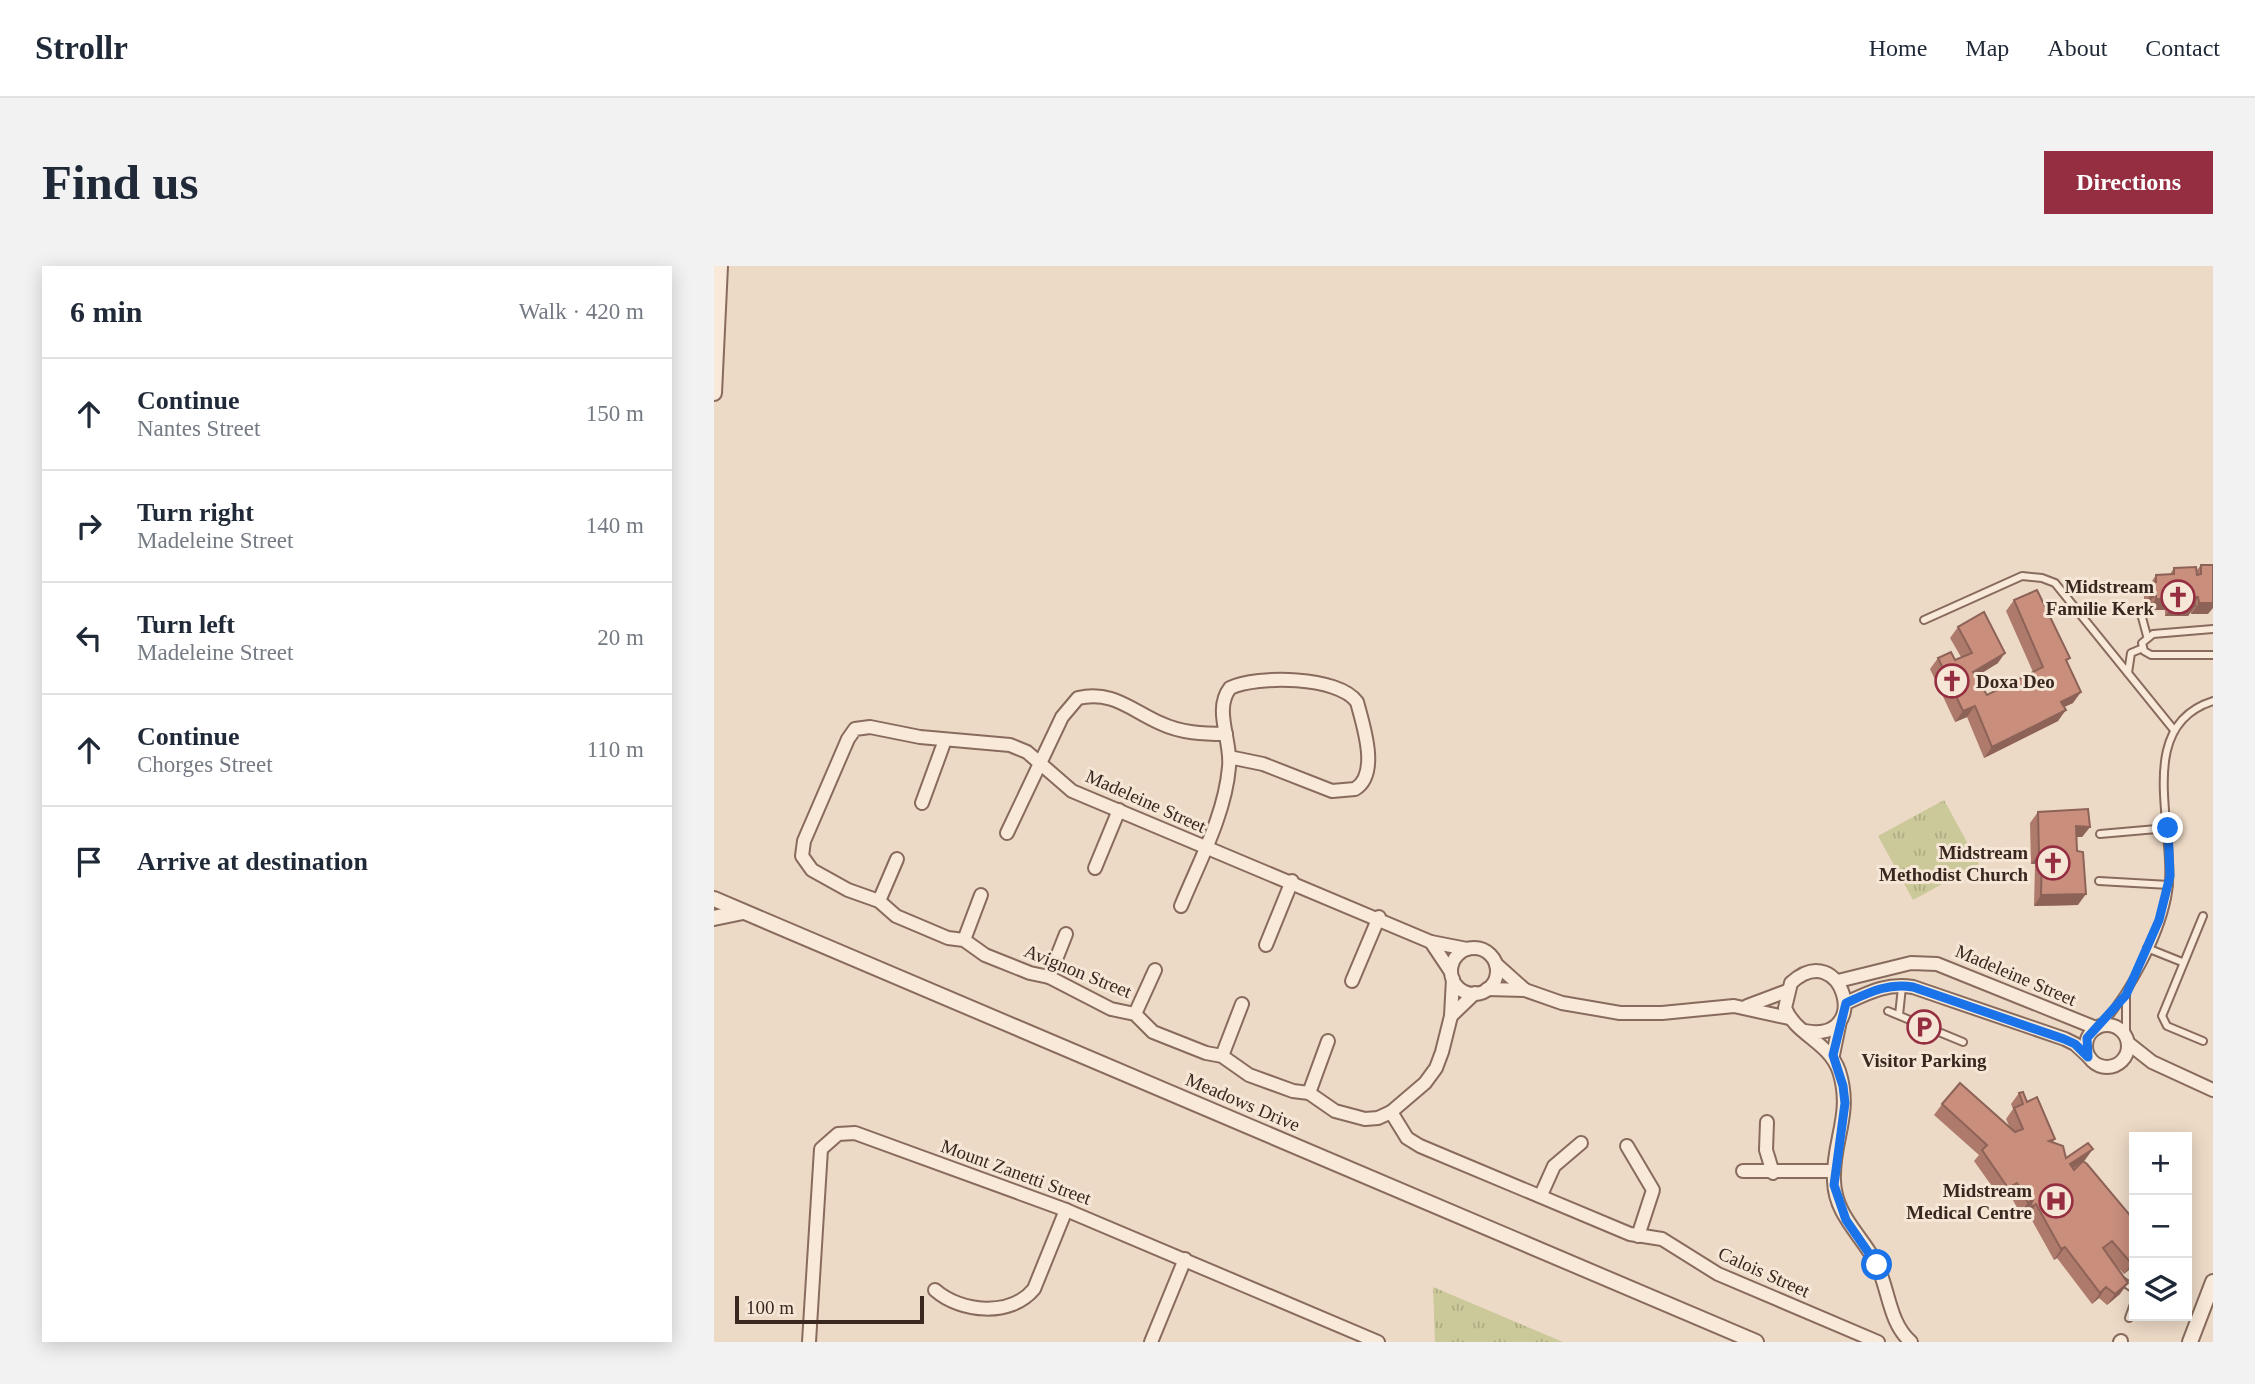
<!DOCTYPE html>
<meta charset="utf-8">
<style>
body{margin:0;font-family:Georgia,serif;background:#f2f2f3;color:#1f2937}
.controls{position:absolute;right:21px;bottom:21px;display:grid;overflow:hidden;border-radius:0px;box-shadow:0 4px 18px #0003}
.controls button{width:63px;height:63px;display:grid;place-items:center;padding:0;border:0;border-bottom:2px solid #e0e1e3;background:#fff;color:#1f2937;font:35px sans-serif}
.scale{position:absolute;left:21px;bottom:18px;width:189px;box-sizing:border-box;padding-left:7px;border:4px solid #392720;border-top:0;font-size:19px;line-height:24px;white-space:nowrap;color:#392720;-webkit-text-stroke:5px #f5e6d6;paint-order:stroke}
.stop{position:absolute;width:21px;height:21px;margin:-16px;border:5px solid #1a73e8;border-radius:50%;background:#fff}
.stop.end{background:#1a73e8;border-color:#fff;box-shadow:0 2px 7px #0008}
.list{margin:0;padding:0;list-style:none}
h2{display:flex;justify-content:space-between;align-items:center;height:91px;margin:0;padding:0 28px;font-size:30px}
h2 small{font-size:23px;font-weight:400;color:#747a83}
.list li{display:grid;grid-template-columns:46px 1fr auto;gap:21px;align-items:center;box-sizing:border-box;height:112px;padding:0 28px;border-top:2px solid #e0e1e3}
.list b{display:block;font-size:26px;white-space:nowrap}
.list p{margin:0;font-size:23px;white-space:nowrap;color:#747a83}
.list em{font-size:23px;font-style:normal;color:#747a83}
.icon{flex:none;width:38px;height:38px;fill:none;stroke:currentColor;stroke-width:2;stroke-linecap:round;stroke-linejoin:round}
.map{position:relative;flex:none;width:1499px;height:1076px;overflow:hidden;border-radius:0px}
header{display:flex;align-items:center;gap:42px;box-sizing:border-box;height:98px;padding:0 35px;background:#fff;border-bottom:2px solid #e0e1e3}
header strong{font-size:33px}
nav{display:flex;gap:38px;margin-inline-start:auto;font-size:24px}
.intro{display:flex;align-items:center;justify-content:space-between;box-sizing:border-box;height:168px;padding:0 42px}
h1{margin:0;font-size:49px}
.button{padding:18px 32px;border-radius:0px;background:#962e42;color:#fff;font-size:24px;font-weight:700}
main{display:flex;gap:42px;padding:0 42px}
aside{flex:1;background:#fff;border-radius:0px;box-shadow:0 4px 18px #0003}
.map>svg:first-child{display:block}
</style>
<header>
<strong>Strollr</strong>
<nav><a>Home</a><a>Map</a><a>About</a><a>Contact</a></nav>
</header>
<div class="intro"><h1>Find us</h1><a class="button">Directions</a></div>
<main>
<aside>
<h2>6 min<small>Walk · 420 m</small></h2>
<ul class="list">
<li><svg class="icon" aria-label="ahead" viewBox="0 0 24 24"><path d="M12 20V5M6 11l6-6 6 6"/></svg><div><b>Continue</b><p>Nantes Street</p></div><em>150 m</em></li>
<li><svg class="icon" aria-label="right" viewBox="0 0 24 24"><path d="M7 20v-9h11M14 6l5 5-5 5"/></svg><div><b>Turn right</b><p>Madeleine Street</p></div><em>140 m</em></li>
<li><svg class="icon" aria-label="left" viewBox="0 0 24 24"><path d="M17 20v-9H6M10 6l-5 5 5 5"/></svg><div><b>Turn left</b><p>Madeleine Street</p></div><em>20 m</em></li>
<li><svg class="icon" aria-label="ahead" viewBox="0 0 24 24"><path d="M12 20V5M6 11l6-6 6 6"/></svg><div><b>Continue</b><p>Chorges Street</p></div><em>110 m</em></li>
<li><svg class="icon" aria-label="arrive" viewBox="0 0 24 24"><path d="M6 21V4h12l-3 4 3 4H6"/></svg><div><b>Arrive at destination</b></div></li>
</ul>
</aside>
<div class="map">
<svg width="1499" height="1076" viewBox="0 0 1499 1076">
<defs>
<pattern id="grass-tufts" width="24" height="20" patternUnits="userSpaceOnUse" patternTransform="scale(1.75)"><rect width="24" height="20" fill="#cbc89a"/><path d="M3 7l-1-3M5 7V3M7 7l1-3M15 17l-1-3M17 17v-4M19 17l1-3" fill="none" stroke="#afac84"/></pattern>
</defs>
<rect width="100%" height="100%" fill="#eddac6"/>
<g fill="url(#grass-tufts)">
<path d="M1230 534 1265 598 1199 634 1164 570Z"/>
<path d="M719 1021 849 1076H721Z"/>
</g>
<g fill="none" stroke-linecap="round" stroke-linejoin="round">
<defs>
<g id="service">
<path d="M1426 344 1433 370"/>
<path d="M1210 354 1308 310 1328 312 1341 317 1460 464"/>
<path d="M1499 363 1439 368 1428 377 1430 385 1437 389H1499"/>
<path d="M1414 407 1417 387 1429 382"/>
<path d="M1386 568 1454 562"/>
<path d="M1385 615 1455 619"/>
<path d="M1489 650 1448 750 1453 760 1489 775"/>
<path d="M1433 682 1468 696"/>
<path d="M1174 745 1249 776"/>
<path d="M1185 749 1188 721"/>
<path d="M1387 760C1415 726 1444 676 1453 632 1466 570 1416 461 1499 435"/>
<path d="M1412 771V729"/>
<path d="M1408 1015 1420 1023"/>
<path d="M1415 1052 1420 1038"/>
</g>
<g id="minor">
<path d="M208 537 231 474"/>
<path d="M293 567 348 451 364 432C398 424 417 444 446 457 467 467 489 468 512 468"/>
<path d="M381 602 405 544"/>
<path d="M165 635 183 593"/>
<path d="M467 640C485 596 511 549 515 501 518 475 499 444 516 422 544 409 624 410 643 436 649 459 666 508 641 523L618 525 549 498 515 491"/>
<path d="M250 674 267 629"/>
<path d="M717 676 737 706"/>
<path d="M552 679 578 615"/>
<circle cx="760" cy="705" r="23"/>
<path d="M782 698 811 724"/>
<path d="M335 711 352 668"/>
<path d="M739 713 737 750 728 786 722 802 711 817 677 846 664 852 651 853 621 845 595 827 579 825 535 809 508 790 492 787 439 766 421 748 397 743 335 711 316 707 271 689 250 674 234 672 182 650 165 635 134 624 98 604 88 590 90 575 134 473 141 463 156 461 206 471 296 479 313 486 358 525 717 676 753 683"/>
<path d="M638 715 665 651"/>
<path d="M1124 715 1197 697 1223 698 1382 762"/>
<path d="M773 723 811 724 848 737 906 747H948L1020 740 1075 752"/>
<path d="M1132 737C1156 726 1173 717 1199 721L1351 773 1361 778 1375 791"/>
<path d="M1033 740 1073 725"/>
<path d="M421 748 441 704"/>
<path d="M737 750 761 727"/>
<circle cx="1393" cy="780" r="21"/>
<path d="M1091 765C1160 778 1128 670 1077 717L1071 742C1082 769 1115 776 1125 805 1139 848 1118 875 1120 915 1121 950 1149 970 1163 999 1175 1024 1175 1057 1197 1076"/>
<path d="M1414 777 1438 796 1499 824"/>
<path d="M1119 789 1126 755"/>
<path d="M508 790 528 738"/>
<path d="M595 827 614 775"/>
<path d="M677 846 693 872 706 880 916 968 948 973 1004 1008 1164 1076"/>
<path d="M1053 856 1052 884 1059 907"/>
<path d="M913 880 939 924 924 970"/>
<path d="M1029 905H1119"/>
<path d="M827 929 840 900 867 877"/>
<path d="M221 1024C247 1047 297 1051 320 1023L352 944"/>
<path d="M95 1076 107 883 124 868 141 867 352 944 664 1076"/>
<path d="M437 1076 471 993"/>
<path d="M1406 1076 1407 1075"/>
</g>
<g id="tertiary">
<path d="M0 127 6 0"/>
<path d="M0 633 1042 1076"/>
<path d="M0 652 29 646"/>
<path d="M1476 1076 1499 1016"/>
</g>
</defs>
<use href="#service" stroke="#886b5c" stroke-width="10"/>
<use href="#minor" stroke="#886b5c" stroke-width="16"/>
<use href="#tertiary" stroke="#886b5c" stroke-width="18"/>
<use href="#service" stroke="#f8e9d9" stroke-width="6"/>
<use href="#minor" stroke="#f8e9d9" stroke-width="12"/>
<use href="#tertiary" stroke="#f8e9d9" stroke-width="14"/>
</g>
<g fill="#ae7a6c">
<path d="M1487 299 1494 348H1477V346L1474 350H1451V344H1434V338L1430 339V327L1442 309 1456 308 1460 302 1482 305Z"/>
<path d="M1300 334 1353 397 1359 437 1350 441 1344 455 1270 492 1253 451 1241 456 1216 403 1224 392 1241 394 1247 391 1236 372 1244 361 1284 397 1262 410 1273 429 1319 406 1292 345Z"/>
<path d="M1324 546 1376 561 1368 571H1362L1364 639 1320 640 1321 598H1317L1316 557Z"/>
<path d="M1305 827 1313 836 1341 873 1339 876 1352 892 1371 894 1369 895 1420 954V1010L1416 1003 1410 1008 1398 995 1406 1028 1393 1039 1385 1032 1378 1038 1343 992 1340 994 1315 949 1308 953 1313 943 1306 947 1295 927 1287 933 1260 895 1265 889 1220 849 1228 838 1296 862 1292 853 1299 843 1297 838Z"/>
</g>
<g fill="#8d6358">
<path d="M1437 328H1442L1434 338 1430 339Z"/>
<path d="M1481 331H1484L1479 340H1481L1474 350H1451L1459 340Z"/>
<path d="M1442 333H1459L1451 344H1434Z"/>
<path d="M1499 333V342L1494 348H1477L1485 337Z"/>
<path d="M1291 387 1284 397 1252 417 1259 406Z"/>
<path d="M1367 426 1359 437 1339 446 1347 436Z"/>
<path d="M1261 440 1253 451 1241 456 1249 445Z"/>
<path d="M1352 444 1344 455 1270 492 1278 481Z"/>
<path d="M1362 560 1376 561 1368 571H1354Z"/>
<path d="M1325 587H1328L1321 598H1317Z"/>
<path d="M1372 628 1364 639 1320 640 1327 629Z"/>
<path d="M1379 883 1371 894 1348 909 1356 898Z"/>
<path d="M1303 917 1295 927 1287 933 1294 922Z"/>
<path d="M1320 932 1313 943 1306 947 1314 937Z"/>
<path d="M1322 938 1315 949 1308 953 1315 942Z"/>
<path d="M1351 981 1343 992 1340 994 1347 983Z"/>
<path d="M1420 995V997L1416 1003 1410 1008Z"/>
<path d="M1414 1017 1406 1028 1393 1039 1401 1028Z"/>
<path d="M1392 1021 1385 1032 1378 1038 1386 1027Z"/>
</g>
<g fill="#ca8e7d" stroke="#8d6358" stroke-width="2">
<path d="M1487 299H1499V337H1485L1484 331H1481V340H1459V333H1442V328H1437V316H1442V309L1460 308V302L1482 301 1483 309 1487 308Z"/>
<path d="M1323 324 1356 392 1352 394 1367 426 1347 436 1352 444 1278 481 1261 440 1249 445 1224 392 1237 386 1241 394 1258 387 1244 361 1270 346 1291 387 1259 406 1273 429 1329 401 1300 334Z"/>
<path d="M1374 543 1376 561 1362 560 1363 585 1369 586 1372 628 1327 629 1328 587H1325L1324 546Z"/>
<path d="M1246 817 1301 866 1309 863 1300 842 1309 838 1305 827 1309 826 1313 836 1323 831 1341 873 1335 875 1349 880 1352 892 1374 877 1379 883 1356 898 1360 904 1369 895 1373 898 1420 954V995L1417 997 1398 975 1389 982 1414 1017 1401 1028 1392 1021 1386 1027 1351 981 1347 983 1322 938 1315 942 1320 932 1314 937 1303 917 1294 922 1268 884 1273 879 1228 838Z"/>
</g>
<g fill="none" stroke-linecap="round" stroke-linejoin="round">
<path stroke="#1a73e8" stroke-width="9" d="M1163 999 1132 954 1120 919 1131 837 1129 820 1119 789 1132 737C1156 726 1173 717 1199 721L1350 773 1361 778 1374 791 1373 772 1412 729 1445 654 1456 610 1454 562"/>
</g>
<defs>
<symbol id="church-ring" viewBox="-11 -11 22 22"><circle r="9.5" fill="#f5e6d6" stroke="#962e42" stroke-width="1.5"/><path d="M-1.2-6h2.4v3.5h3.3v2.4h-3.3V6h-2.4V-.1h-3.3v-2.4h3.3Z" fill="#962e42"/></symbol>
<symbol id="parking-ring" viewBox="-11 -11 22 22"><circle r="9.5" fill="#f5e6d6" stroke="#962e42" stroke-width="1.5"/><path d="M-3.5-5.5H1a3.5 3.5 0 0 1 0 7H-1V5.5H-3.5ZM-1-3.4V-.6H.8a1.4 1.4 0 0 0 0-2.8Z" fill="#962e42"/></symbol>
<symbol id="hospital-ring" viewBox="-11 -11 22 22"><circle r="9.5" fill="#f5e6d6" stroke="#962e42" stroke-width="1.5"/><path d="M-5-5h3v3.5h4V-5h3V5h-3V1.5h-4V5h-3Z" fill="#962e42"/></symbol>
</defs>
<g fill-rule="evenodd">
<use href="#church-ring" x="1445" y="312" width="38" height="38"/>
<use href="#church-ring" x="1219" y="396" width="38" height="38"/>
<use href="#church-ring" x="1320" y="578" width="38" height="38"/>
<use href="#parking-ring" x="1191" y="742" width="38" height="38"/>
<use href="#hospital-ring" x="1323" y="916" width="38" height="38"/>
</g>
<g text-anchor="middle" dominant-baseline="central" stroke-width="6" stroke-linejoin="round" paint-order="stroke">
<g font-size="19" font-weight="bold" fill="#392720" stroke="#f5e6d6" text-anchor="end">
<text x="1440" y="320">Midstream<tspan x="1440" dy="22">Familie Kerk</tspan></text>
<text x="1262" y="415" text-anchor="start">Doxa Deo</text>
<text x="1314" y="586">Midstream<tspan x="1314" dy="22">Methodist Church</tspan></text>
<text x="1210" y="794" text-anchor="middle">Visitor Parking</text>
<text x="1318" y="924">Midstream<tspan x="1318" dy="22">Medical Centre</tspan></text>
</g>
<g font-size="19" fill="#392720" stroke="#f5e6d6">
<text transform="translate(432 535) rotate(24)">Madeleine Street</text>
<text transform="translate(364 705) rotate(22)">Avignon Street</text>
<text transform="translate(1302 709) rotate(23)">Madeleine Street</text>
<text transform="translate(529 836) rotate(23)">Meadows Drive</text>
<text transform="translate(302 906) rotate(20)">Mount Zanetti Street</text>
<text transform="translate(1050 1006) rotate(24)">Calois Street</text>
</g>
</g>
</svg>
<div class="controls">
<button>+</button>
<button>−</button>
<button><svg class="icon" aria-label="layers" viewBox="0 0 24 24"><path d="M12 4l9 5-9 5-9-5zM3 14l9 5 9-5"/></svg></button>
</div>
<div class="scale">100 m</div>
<div class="stop" style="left:1163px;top:999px"></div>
<div class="stop end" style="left:1454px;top:562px"></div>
</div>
</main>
